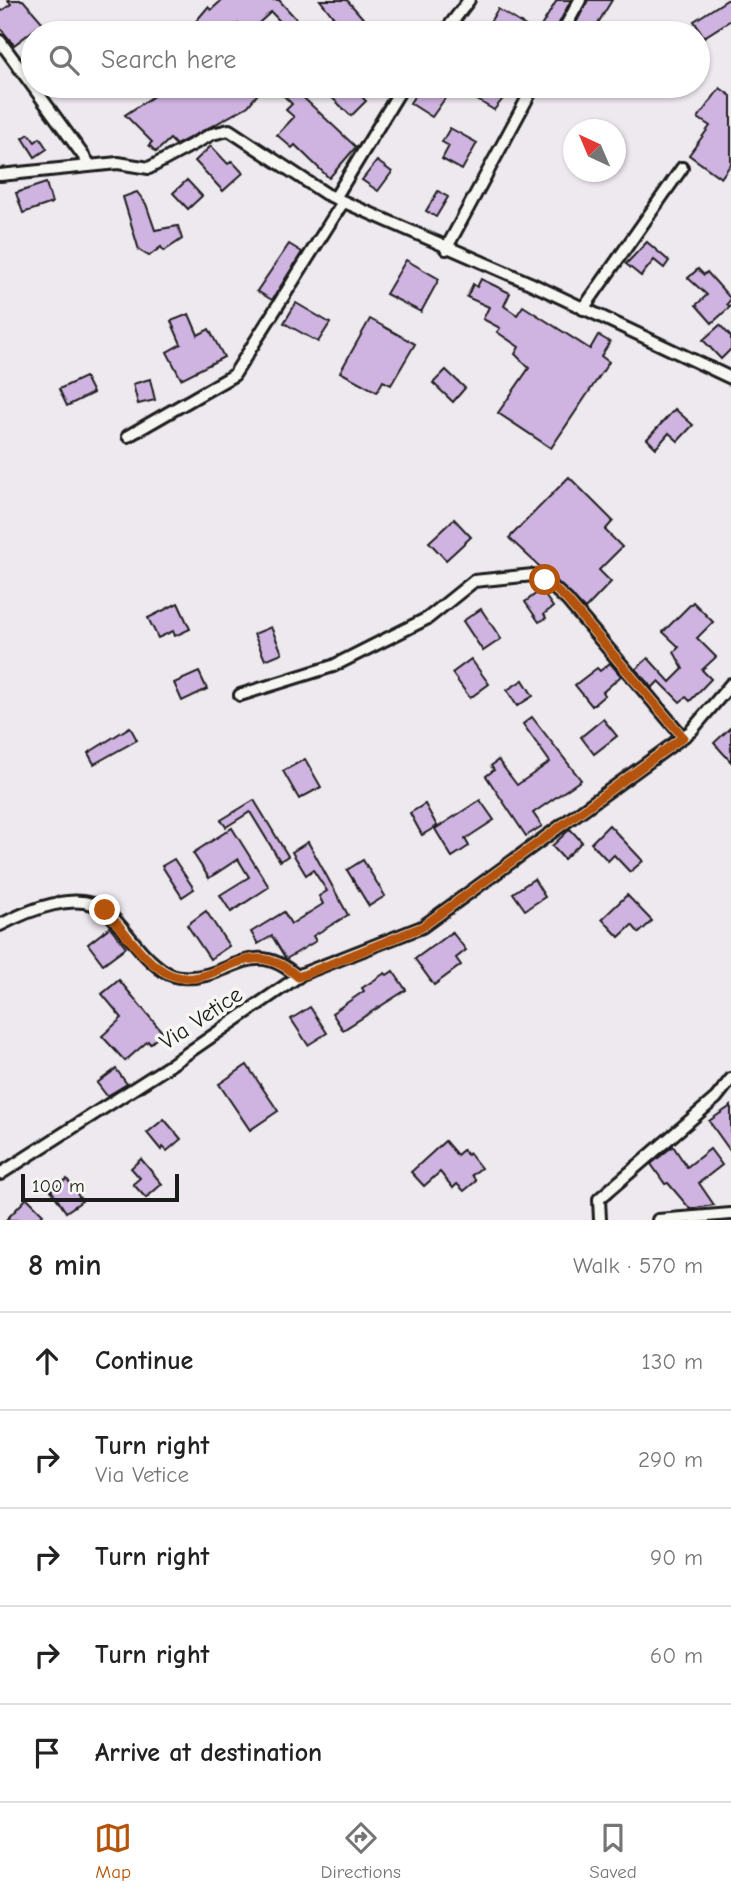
<!DOCTYPE html>
<meta charset="utf-8">
<style>
body{margin:0;font-family:"Comic Neue",sans-serif;background:#f6f6f6;color:#222}
.compass{position:absolute;left:563px;top:119px;width:63px;height:63px;border-radius:50%;background:#fff;box-shadow:0 2px 5px #0004;rotate:316deg}
.scale{position:absolute;left:21px;bottom:18px;width:158px;box-sizing:border-box;padding-left:7px;border:4px solid #1c1c1c;border-top:0;font-size:19px;line-height:24px;white-space:nowrap;color:#1c1c1c;-webkit-text-stroke:5px #f6f6f2;paint-order:stroke}
.stop{position:absolute;width:21px;height:21px;margin:-16px;border:5px solid #b45309;border-radius:50%;background:#fff}
.stop.end{background:#b45309;border-color:#fff;box-shadow:0 2px 7px #0008}
.list{margin:0;padding:0;list-style:none}
h2{display:flex;justify-content:space-between;align-items:center;height:91px;margin:0;padding:0 28px;font-size:30px}
h2 small{font-size:23px;font-weight:400;color:#767676}
.list li{display:grid;grid-template-columns:46px 1fr auto;gap:21px;align-items:center;box-sizing:border-box;height:98px;padding:0 28px;border-top:2px solid #e0e0e0}
.list b{display:block;font-size:26px;white-space:nowrap}
.list p{margin:0;font-size:23px;white-space:nowrap;color:#767676}
.list em{font-size:23px;font-style:normal;color:#767676}
.icon{flex:none;width:38px;height:38px;fill:none;stroke:currentColor;stroke-width:2;stroke-linecap:round;stroke-linejoin:round}
.map{position:relative;flex:none;width:731px;height:1220px;overflow:hidden}
.search{position:absolute;background:#fff;box-shadow:0 2px 5px #0004;left:21px;right:21px;top:21px;height:77px;display:flex;align-items:center;gap:18px;box-sizing:border-box;padding:0 24px;border-radius:38px;color:#767676;font-size:26px}
.sheet{height:581px;background:#fff}
nav{display:flex;justify-content:space-around;align-items:center;box-sizing:border-box;height:98px;border-top:2px solid #e0e0e0;background:#fff;font-size:19px;color:#767676}
nav a{display:grid;justify-items:center;gap:4px}
nav .on{color:#b45309}
.map>svg:first-child{display:block}
</style>
<div class="map">
<svg width="731" height="1220" viewBox="0 0 731 1220">
<rect width="100%" height="100%" fill="#eee9ef"/>
<filter id="ink" filterUnits="userSpaceOnUse"><feTurbulence type="fractalNoise" baseFrequency=".0143" numOctaves="2"/><feDisplacementMap in="SourceGraphic" scale="14" xChannelSelector="R" yChannelSelector="G"/><feConvolveMatrix kernelMatrix="1 2 1 2 8 2 1 2 1" color-interpolation-filters="sRGB"/></filter>
<g filter="url(#ink)">
<g fill="#cfb4e2" stroke="#1c1c1c" stroke-width="2">
<path d="M8 0H23L43 23 14 45 0 28V12L11 4Z"/>
<path d="M222 0H279L309 33H291L271 12 248 33 238 24 229 33H186L208 7 211 10Z"/>
<path d="M320 0H347L376 33H346Z"/>
<path d="M557 0H571L554 33H537Z"/>
<path d="M588 0H612L592 33H571Z"/>
<path d="M727 0H731V20L704 37 694 21Z"/>
<path d="M498 9 537 33H497L487 27Z"/>
<path d="M169 86H247L257 95 248 106 214 125 176 145 170 139 156 152 149 145 152 142 125 115Z"/>
<path d="M274 86H291L356 147 329 178 295 145 292 148 277 135 294 117 286 110 292 104Z"/>
<path d="M320 86H351L366 101 351 116Z"/>
<path d="M421 86H428L446 97 432 117 410 103Z"/>
<path d="M482 86H513L494 110 474 98Z"/>
<path d="M720 88 731 96V164L721 178 689 155 710 126 698 118Z"/>
<path d="M450 128 477 143 462 170 442 159 449 146 442 142Z"/>
<path d="M29 134 35 142 40 138 47 149 35 157 23 138Z"/>
<path d="M211 146 228 164 232 161 243 173 223 191 195 161Z"/>
<path d="M377 161 392 172 378 191 362 180Z"/>
<path d="M187 180 202 196 188 209 173 193Z"/>
<path d="M46 183 52 203 23 213 16 193Z"/>
<path d="M438 191 448 197 436 217 426 211Z"/>
<path d="M137 192 146 204 155 230 178 226 182 239 164 251 161 247 149 256 139 250 123 197Z"/>
<path d="M647 242 669 261 664 268 654 260 641 276 626 264Z"/>
<path d="M289 244 302 252 272 300 257 291Z"/>
<path d="M406 260 439 279 421 312 386 294Z"/>
<path d="M698 269 704 275 707 272 731 299 727 304 730 307 712 323 696 305 707 295 688 278Z"/>
<path d="M481 279 510 293 504 306 517 315 523 306 590 349 598 335 610 342 601 356 609 362 551 448 498 413 529 368 515 354 519 347 497 332 500 328 483 319 489 307 467 297 473 284 477 287Z"/>
<path d="M296 303 330 323 318 342 284 323Z"/>
<path d="M189 314 198 335 209 329 224 357 181 379 167 352 181 344 171 321Z"/>
<path d="M370 319 415 344 391 385 383 381 377 392 340 372Z"/>
<path d="M720 325 731 337V349L721 359 703 340Z"/>
<path d="M446 370 465 388 453 402 433 383Z"/>
<path d="M85 377 93 393 67 406 59 389Z"/>
<path d="M150 379 155 400 138 404 133 384Z"/>
<path d="M675 409 693 425 678 441 669 433 656 448 647 439Z"/>
<path d="M569 477 613 521 605 530 622 547 599 570 611 582 585 609 509 538Z"/>
<path d="M454 519 471 537 446 560 429 542Z"/>
<path d="M541 590 553 607 544 614 546 618 539 622 525 602Z"/>
<path d="M693 602 713 622 697 638 716 657 702 670 711 679 690 701 686 697 680 702 659 681 652 688 636 669 648 658 670 682 683 669 674 652 679 647 663 632Z"/>
<path d="M178 603 190 629 175 636 173 631 158 638 148 618Z"/>
<path d="M481 609 501 639 483 651 463 621Z"/>
<path d="M271 627 282 653 265 660 254 634Z"/>
<path d="M471 659 489 684 470 698 452 673Z"/>
<path d="M610 663 621 676 603 692 605 695 592 706 575 685 597 668 600 671Z"/>
<path d="M199 672 207 689 182 701 174 683Z"/>
<path d="M523 680 533 696 517 706 507 690Z"/>
<path d="M532 717 581 780 533 813 542 826 526 836 486 776 494 770 491 766 498 760 517 785 550 762 523 724Z"/>
<path d="M603 719 617 736 594 754 581 737Z"/>
<path d="M130 727 137 740 94 764 88 753Z"/>
<path d="M731 727V762L714 743Z"/>
<path d="M305 759 321 787 299 799 283 771Z"/>
<path d="M254 800 288 856 280 861 250 812 226 827 221 820Z"/>
<path d="M480 800 494 820 465 839 469 846 452 857 435 829Z"/>
<path d="M425 804 437 826 422 835 410 813Z"/>
<path d="M609 825 643 861 630 872 614 855 608 861 591 843Z"/>
<path d="M232 828 269 887 231 912 220 895 249 877 238 859 209 878 193 853Z"/>
<path d="M570 829 582 842 564 859 552 846Z"/>
<path d="M308 842 348 915 313 936 316 941 286 959 272 936 258 944 251 932 284 912 291 924 323 904 319 896 327 891 313 870 306 875 292 852Z"/>
<path d="M174 859 194 889 182 897 162 866Z"/>
<path d="M363 860 385 896 369 906 347 870Z"/>
<path d="M534 879 545 897 525 910 513 893Z"/>
<path d="M627 895 652 921 639 933 632 925 619 937 602 919Z"/>
<path d="M206 911 229 946 210 959 187 925Z"/>
<path d="M110 927 126 947 103 964 88 944Z"/>
<path d="M452 932 466 950 456 958 461 965 434 985 415 959Z"/>
<path d="M393 971 406 990 343 1030 332 1013 364 991 362 988 385 973 387 975Z"/>
<path d="M119 980 163 1033 150 1044 148 1041 125 1061 102 1036 122 1018 102 994Z"/>
<path d="M310 1007 327 1033 308 1045 291 1019Z"/>
<path d="M247 1065 278 1111 250 1130 219 1084Z"/>
<path d="M116 1069 127 1084 107 1096 97 1083Z"/>
<path d="M731 1106V1152L709 1121Z"/>
<path d="M164 1119 181 1139 167 1151 163 1147 161 1150 147 1133Z"/>
<path d="M445 1141 457 1155 463 1150 467 1155 469 1153 481 1168 472 1175 476 1181 464 1191 457 1184 453 1188 440 1172 424 1186 411 1172Z"/>
<path d="M673 1146 687 1167 710 1149 722 1165 699 1183 714 1205 690 1209 668 1183 665 1184 651 1164Z"/>
<path d="M141 1159 162 1184 146 1198 133 1184 140 1178 131 1168Z"/>
<path d="M67 1179 82 1201 66 1212 51 1190Z"/>
<path d="M27 1198 43 1214 38 1220H6Z"/>
</g>
<g fill="none" stroke-linecap="round" stroke-linejoin="round">
<defs>
<g id="minor">
<path d="M444 33 469 0"/>
<path d="M562 33 580 0"/>
<path d="M0 41 90 165"/>
<path d="M0 175 118 163 149 168 212 134 229 130 326 194 530 283 731 378"/>
<path d="M335 198 403 86"/>
<path d="M446 249 534 86"/>
<path d="M583 309 682 168"/>
<path d="M128 436 234 375 343 202"/>
<path d="M240 695 333 666 428 618 474 581 533 575 545 580 567 600 683 737"/>
<path d="M0 925C27 911 79 888 107 912 123 926 134 945 150 960 159 968 169 977 182 977 231 981 250 934 298 977"/>
<path d="M0 1174 166 1068 302 974 422 927 691 731 731 684"/>
<path d="M600 1220 599 1199 716 1098 731 1079"/>
<path d="M658 1220 731 1214"/>
</g>
</defs>
<use href="#minor" stroke="#1c1c1c" stroke-width="16"/>
<use href="#minor" stroke="#f6f6f2" stroke-width="10"/>
</g>
</g>
<g fill="none" stroke-linecap="round" stroke-linejoin="round" filter="url(#ink)">
<path stroke="#b45309" stroke-width="9" d="M105 910C126 931 143 963 171 975 216 993 245 929 298 977L422 927 683 737 567 600 545 580"/>
</g>
<g text-anchor="middle" dominant-baseline="central" stroke-width="7" stroke-linejoin="round" paint-order="stroke">
<g font-size="23" fill="#1c1c1c" stroke="#f6f6f2">
<text transform="translate(201 1018) rotate(-34)">Via Vetice</text>
</g>
</g>
</svg>
<svg class="compass" viewBox="-18 -18 36 36"><path d="M0-13l5 13h-10z" fill="#e53935"/><path d="M0 13l5-13h-10z" fill="#767676"/></svg>
<div class="scale">100 m</div>
<div class="stop" style="left:545px;top:580px"></div>
<div class="stop end" style="left:105px;top:910px"></div>
<div class="search"><svg class="icon" aria-label="search" viewBox="0 0 24 24"><circle cx="10" cy="10" r="6"/><path d="M15 15l6 6"/></svg>Search here</div>
</div>
<section class="sheet">
<h2>8 min<small>Walk · 570 m</small></h2>
<ul class="list">
<li><svg class="icon" aria-label="ahead" viewBox="0 0 24 24"><path d="M12 20V5M6 11l6-6 6 6"/></svg><div><b>Continue</b></div><em>130 m</em></li>
<li><svg class="icon" aria-label="right" viewBox="0 0 24 24"><path d="M7 20v-9h11M14 6l5 5-5 5"/></svg><div><b>Turn right</b><p>Via Vetice</p></div><em>290 m</em></li>
<li><svg class="icon" aria-label="right" viewBox="0 0 24 24"><path d="M7 20v-9h11M14 6l5 5-5 5"/></svg><div><b>Turn right</b></div><em>90 m</em></li>
<li><svg class="icon" aria-label="right" viewBox="0 0 24 24"><path d="M7 20v-9h11M14 6l5 5-5 5"/></svg><div><b>Turn right</b></div><em>60 m</em></li>
<li><svg class="icon" aria-label="arrive" viewBox="0 0 24 24"><path d="M6 21V4h12l-3 4 3 4H6"/></svg><div><b>Arrive at destination</b></div></li>
</ul>
</section>
<nav>
<a class="on"><svg class="icon" aria-label="map" viewBox="0 0 24 24"><path d="M3 6l6-2 6 2 6-2v14l-6 2-6-2-6 2zM9 4v14M15 6v14"/></svg>Map</a>
<a><svg class="icon" aria-label="directions" viewBox="0 0 24 24"><path d="M12 3l9 9-9 9-9-9zM9 14v-3h6M13 9l2 2-2 2"/></svg>Directions</a>
<a><svg class="icon" aria-label="saved" viewBox="0 0 24 24"><path d="M7 4h10v16l-5-4-5 4z"/></svg>Saved</a>
</nav>
